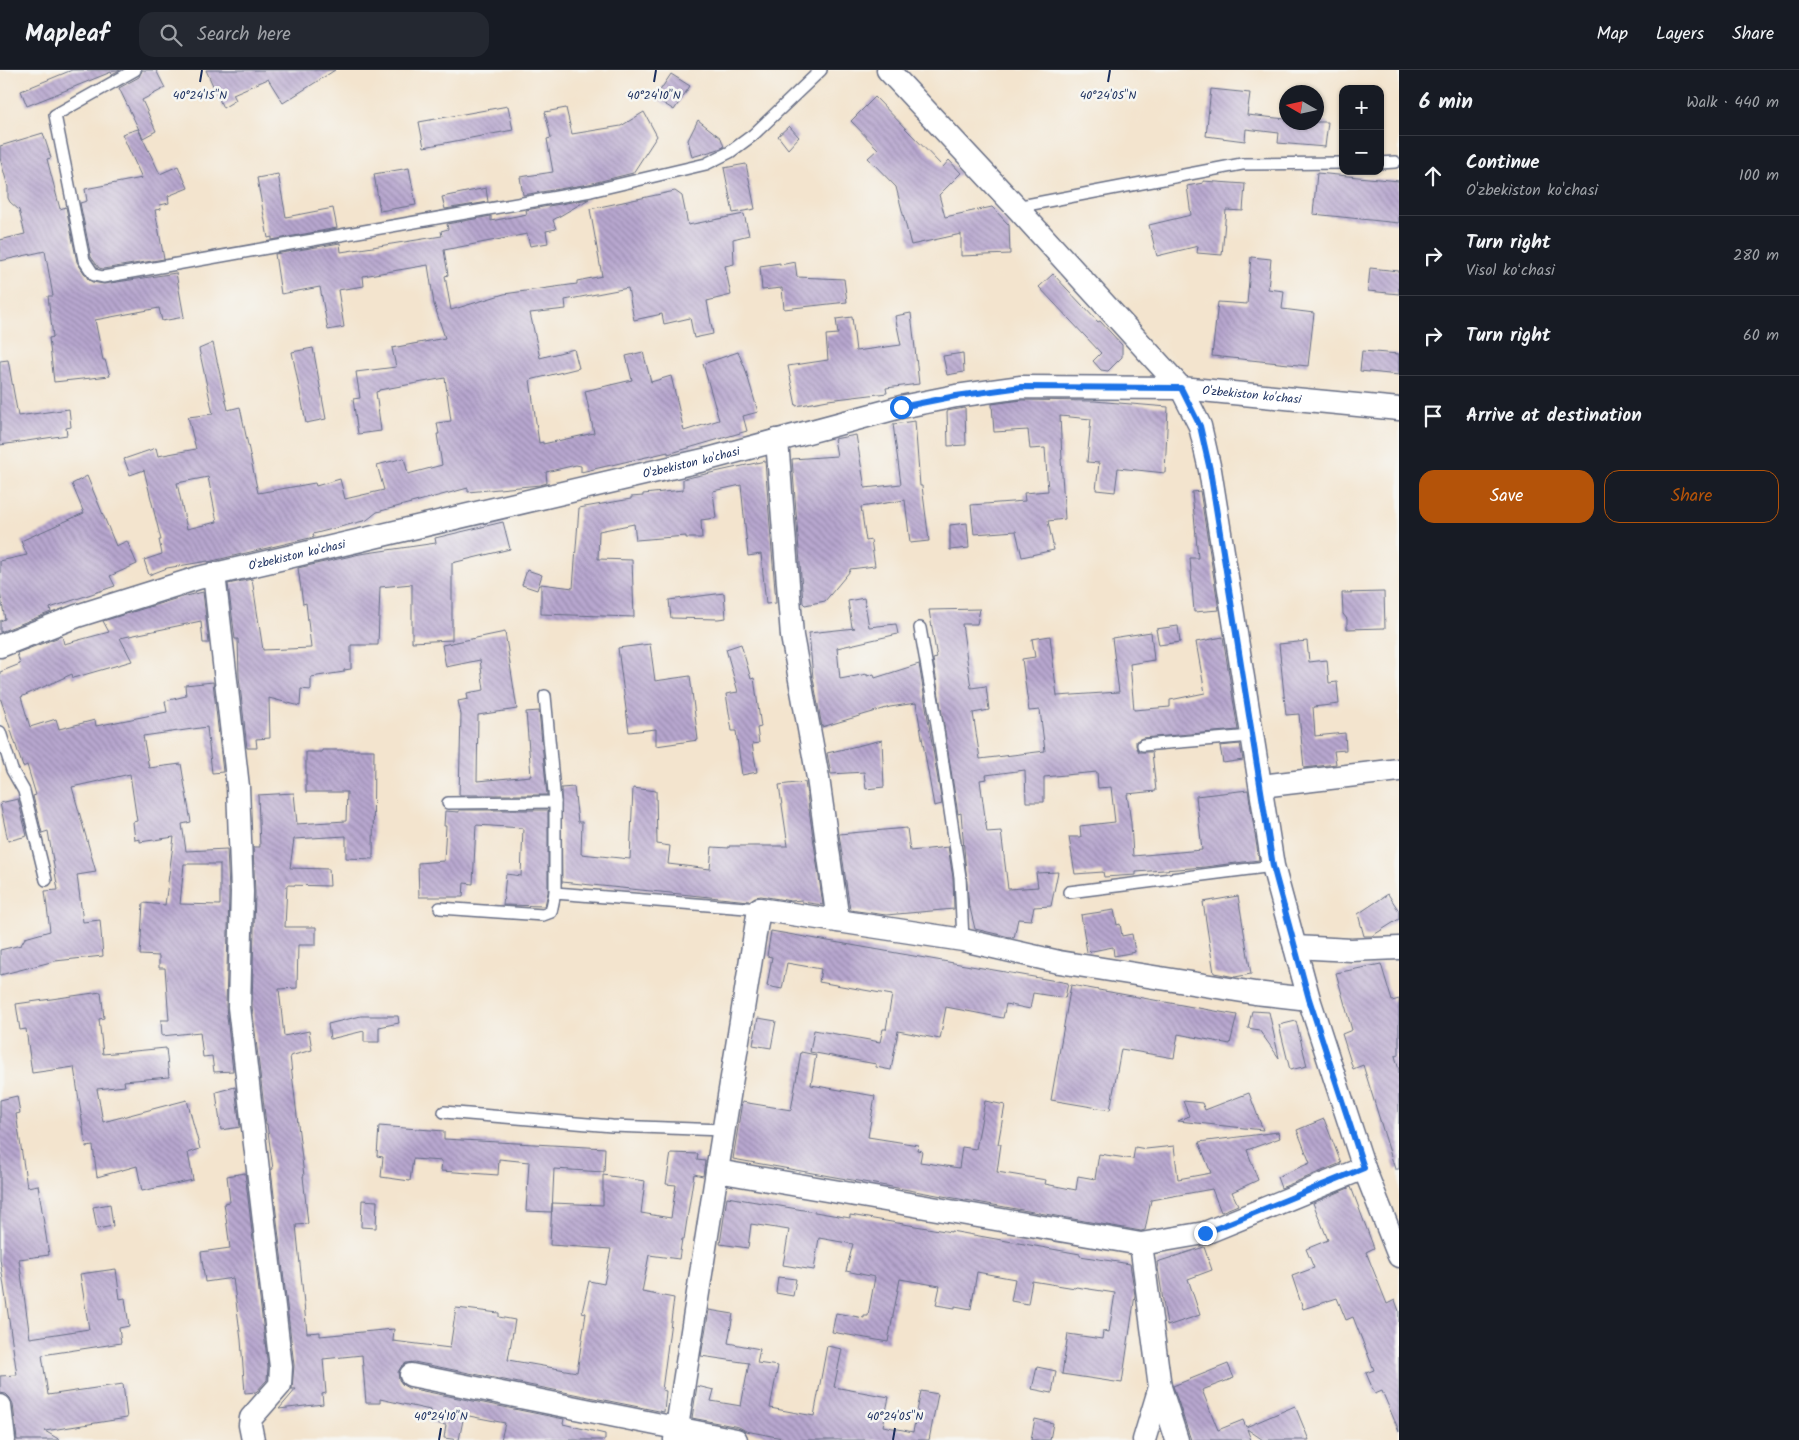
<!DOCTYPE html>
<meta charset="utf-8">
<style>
body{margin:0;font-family:Kalam,sans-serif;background:#242831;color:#f1f3f6}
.controls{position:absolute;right:15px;top:15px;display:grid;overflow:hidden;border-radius:10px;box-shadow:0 1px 4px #0004}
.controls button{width:45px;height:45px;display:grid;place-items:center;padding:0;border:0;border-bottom:1px solid #363941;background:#171b24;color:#f1f3f6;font:25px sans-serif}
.compass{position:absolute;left:1279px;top:15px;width:45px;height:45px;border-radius:50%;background:#171b24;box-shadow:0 1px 4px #0004;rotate:279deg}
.stop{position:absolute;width:15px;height:15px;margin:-11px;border:4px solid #1a73e8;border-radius:50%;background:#fff}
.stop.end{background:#1a73e8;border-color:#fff;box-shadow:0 1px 5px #0008}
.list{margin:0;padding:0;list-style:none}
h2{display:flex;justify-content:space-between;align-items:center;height:65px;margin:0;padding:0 20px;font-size:21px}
h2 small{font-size:16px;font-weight:400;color:#9ea1a6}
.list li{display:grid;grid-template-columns:32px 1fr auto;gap:15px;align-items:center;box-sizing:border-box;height:80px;padding:0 20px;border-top:1px solid #363941}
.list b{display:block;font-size:19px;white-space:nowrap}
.list p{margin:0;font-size:16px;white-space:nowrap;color:#9ea1a6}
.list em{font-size:16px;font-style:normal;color:#9ea1a6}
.actions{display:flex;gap:10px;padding:15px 20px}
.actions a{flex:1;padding:11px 0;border:1px solid #b45309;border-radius:15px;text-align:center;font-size:18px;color:#b45309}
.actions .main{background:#b45309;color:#fff}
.icon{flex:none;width:28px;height:28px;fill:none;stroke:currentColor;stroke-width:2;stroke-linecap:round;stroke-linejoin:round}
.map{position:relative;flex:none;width:1399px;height:1370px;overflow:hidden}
header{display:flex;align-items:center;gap:30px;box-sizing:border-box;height:70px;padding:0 25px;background:#171b24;border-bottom:1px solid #363941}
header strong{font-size:24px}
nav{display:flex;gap:28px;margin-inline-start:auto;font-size:18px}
.search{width:350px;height:45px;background:#242831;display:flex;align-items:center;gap:12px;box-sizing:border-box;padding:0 18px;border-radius:15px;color:#9ea1a6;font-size:19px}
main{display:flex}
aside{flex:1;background:#171b24}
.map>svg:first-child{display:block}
</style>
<header>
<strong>Mapleaf</strong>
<div class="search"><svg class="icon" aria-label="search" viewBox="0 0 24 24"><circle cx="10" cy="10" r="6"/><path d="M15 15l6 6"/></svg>Search here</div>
<nav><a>Map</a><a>Layers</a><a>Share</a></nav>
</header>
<main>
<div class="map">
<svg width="1399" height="1370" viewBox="0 0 1399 1370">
<defs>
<pattern id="building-back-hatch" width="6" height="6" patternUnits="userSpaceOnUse" patternTransform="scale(1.25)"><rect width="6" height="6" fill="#b8a7cf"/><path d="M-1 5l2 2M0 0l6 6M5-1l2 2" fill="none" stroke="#9588ab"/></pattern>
</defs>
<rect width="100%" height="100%" fill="#f6f6f2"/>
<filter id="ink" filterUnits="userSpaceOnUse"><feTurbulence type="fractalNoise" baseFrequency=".02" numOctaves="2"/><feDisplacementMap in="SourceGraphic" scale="10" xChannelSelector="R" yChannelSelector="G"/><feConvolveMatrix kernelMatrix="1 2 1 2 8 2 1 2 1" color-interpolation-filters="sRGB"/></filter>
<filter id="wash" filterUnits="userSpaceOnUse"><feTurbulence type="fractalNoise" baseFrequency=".0096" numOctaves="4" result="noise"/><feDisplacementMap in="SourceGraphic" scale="20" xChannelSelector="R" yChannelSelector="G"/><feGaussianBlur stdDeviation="1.12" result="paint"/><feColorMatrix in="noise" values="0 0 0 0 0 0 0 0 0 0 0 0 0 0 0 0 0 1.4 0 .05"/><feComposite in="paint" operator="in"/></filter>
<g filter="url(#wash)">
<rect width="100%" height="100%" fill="#f3e4ce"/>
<g id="blocks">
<g fill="url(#building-back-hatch)" fill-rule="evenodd">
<path d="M72 0H120L112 4 111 2 27 36 21 21Z"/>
<path d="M142 0H156L165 18 142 30 156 61 143 68 119 18 139 7Z"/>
<path d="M206 0H335L283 33 268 9 233 24 236 30 223 38Z"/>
<path d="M671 4 690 16 674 40 655 28Z"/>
<path d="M1211 19 1250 23 1247 45 1286 49V52H1328L1325 77 1278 73 1279 63 1246 59 1245 71 1206 66Z"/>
<path d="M875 27 943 97 949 90 961 103 939 125 945 147 992 137 1009 155 1010 184 961 186V164L911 175 896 117 868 88 878 79 851 51Z"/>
<path d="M508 36 513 60 424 77 419 52Z"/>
<path d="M566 38 572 64 621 56 644 42 657 66 633 103 589 114 523 125 520 107 553 102 547 69 551 68 545 42Z"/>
<path d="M698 50 721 68 724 77 716 80 692 87 688 70Z"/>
<path d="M789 56 799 67 788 79 778 66Z"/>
<path d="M138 59 160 104 178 96 188 118 168 126 169 133 160 135 161 139 155 140 164 189 103 199 99 198 91 187 80 133 87 131 85 119 142 108 122 64Z"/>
<path d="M43 63 51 88 47 89 60 139 66 137 77 192 88 209 92 212 104 214 176 203 184 247 162 251 159 238 95 250 103 290H105L110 306 54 312 49 268 53 267 48 226H53L45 181 0 191V170L25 164 19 140 10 132 8 128V117L0 88V76Z"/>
<path d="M746 94 755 139 733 143 724 98Z"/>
<path d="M409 98 416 135 380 141 374 104Z"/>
<path d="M1317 103 1399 111V153L1313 144Z"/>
<path d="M278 104 286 147 333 138 337 158 272 170V167L268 168 257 108Z"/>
<path d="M1203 111 1245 114 1243 141 1226 140 1222 185 1197 183 1198 176 1157 186 1149 155 1191 145 1187 116 1203 113Z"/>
<path d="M486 118 488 132 445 139 442 127Z"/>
<path d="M675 121 682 126 688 155 744 144 749 165 733 169 734 194 725 196 731 225 707 231 713 264 694 268 690 248 664 254 662 244 634 250 628 218 565 230 566 239 530 243 540 288 574 279 579 298 530 310 539 373 543 372V374L594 363 585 321 632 310 626 286 643 282 651 312 671 306 684 361 719 350 703 294 738 282 745 298 758 342 743 346 747 361 668 384V382L581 402V396L576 395 546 402 547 413 540 415 468 422V418L377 442 367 450 313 464 314 467 208 492V491L167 498 149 505 144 490 162 484 159 470H161L144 400 130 405 124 389 156 378 158 386 196 379 188 347 213 344 199 279 213 273 228 340 240 337 258 423 315 413 316 416 340 409 345 429 384 420 377 395 404 388 408 404 442 395 437 364H439L437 353 451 351 445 308 379 320V321L376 322 381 361 358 364 353 329 360 328 356 302 396 297 392 278 445 268 434 234 428 195 363 206 364 216 338 220 344 257 328 260 320 217 281 224 275 184 340 173 341 182 442 166 441 161 448 159 447 154 491 146V151L527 144 526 140 589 129 553 150 556 159 546 161 548 173 530 176 527 164 444 180 448 205 445 206 451 240 504 224 577 214V211L602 206 590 139ZM208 407 217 452 187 459 177 413Z"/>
<path d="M1251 187 1271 189 1268 219 1284 221 1282 239 1314 243 1308 296 1212 286 1218 232 1247 234Z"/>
<path d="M795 192 797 207 844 209 847 232 784 239 782 218 762 220 760 196 780 193V195Z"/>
<path d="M1370 198 1399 201V224L1368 221Z"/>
<path d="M1053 204 1098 252 1100 251 1122 275V287L1108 301 1101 300 1093 291 1101 283 1039 217Z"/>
<path d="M911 243 919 314 886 318 887 323 828 330 796 336 788 296 828 290 826 265 838 264 836 249 852 247 856 281 901 275 895 246Z"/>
<path d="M313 278 326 349 306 353 292 282Z"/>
<path d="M1362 281 1399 284V305L1360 301Z"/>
<path d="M963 283 964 302 947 305 943 286Z"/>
<path d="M8 290 18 346 69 339 71 357 66 358 67 365 0 375V291Z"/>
<path d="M1022 330 1094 331 1168 337 1165 403 1118 398 1115 422 1096 420 1099 393 1087 392 1091 349 1060 346 1062 389H1061L1065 449 1048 451 1054 480 1022 487 1016 461 974 464 971 435 1025 431 1024 423 1048 421 1045 378 1030 379 1028 360 994 362 992 334Z"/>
<path d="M965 338 966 375 948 376 947 341Z"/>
<path d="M915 351 920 416H922L929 471 910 473 905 430 861 437 866 471 871 470 875 496 850 499V501L825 531 805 535 803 533 792 389 837 386 834 369 856 365 865 418 901 414 893 354Z"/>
<path d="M765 391 776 533 766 534 761 484 748 486 741 415 713 421 716 448 701 450 702 468H686V466L636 470 634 454 599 461 598 489 632 490 634 547 541 544V514L573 518 579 438 631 429V427L643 426V424L683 420V409Z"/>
<path d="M87 406 116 476 127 471 137 494 110 506 115 516 50 538 51 542 0 562V551L5 549 0 523V491L27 485 21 471 84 443 72 414Z"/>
<path d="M1200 421 1219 540 1194 542 1190 488H1198L1192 422Z"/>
<path d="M503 452 510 479 452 493V570L412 572V514L380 517 378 575H351V599L344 600V602L311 607V620L301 619 300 636 269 628 270 668 256 669 257 678H247L239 607 238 569H235L228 514 252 509 263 580 311 578 306 533 303 534 298 498 360 484 436 473 435 468Z"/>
<path d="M967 453 969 478 950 480V455Z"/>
<path d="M527 500 542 505 537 520 522 515Z"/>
<path d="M203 522 209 573H203L201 551 120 568 132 591 73 608 72 604 21 627 30 657 56 649 59 659 95 650 96 656 167 642 165 631 186 626 185 615 213 612 223 702 212 703 207 657 143 666 149 698 181 694 191 752 182 754 186 781 227 779 229 822 226 937 233 1001 214 1002 212 986 203 987 200 962 162 966 161 950H169L165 898H159V886L140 885 143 833 165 835 174 767 140 772V769L135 770 133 752 137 751 130 704 72 717 96 802 77 805 83 852 100 850 103 886 55 891 0 905V880L21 875 25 868 50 861 45 821 58 820 48 761 42 763 33 726 36 725 27 695 23 697 0 627V602L20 594 17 583 62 566 64 574 109 562 103 551 178 528ZM184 794H220V835L180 834Z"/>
<path d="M1384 522 1385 558 1347 559V549L1343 544 1342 523Z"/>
<path d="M724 523 726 548 718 549 671 548 669 530Z"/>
<path d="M864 528 869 557 896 554 898 564 837 578 840 609 867 604V606L874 604 875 608 919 594 942 734 934 736 916 633 890 637 822 657 813 608 809 563 855 558 852 557 848 531Z"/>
<path d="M980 539 977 554H962L971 618 986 616 989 640 973 643 980 689 1045 681 1040 640 1029 641 1022 589 1035 587 1032 569 1050 566 1057 626 1119 622 1112 568 1151 562 1154 590 1130 594 1134 640 1170 637V630L1205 623 1196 572 1223 567 1238 660 1142 668 1136 671V676L1139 682H1152L1156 721 1127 724 1131 753 1133 786 1202 780 1196 726 1248 720 1259 790 1205 797 1136 802V805L1104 807 1103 802 1075 804 1069 767H1081L1080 756 1115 752 1111 717 1098 718 1097 702 1044 707V732H1026L1025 700 986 705 987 709 980 710 987 762 1001 761 1008 819 1038 817 1036 803 1058 802 1051 836 1034 837 1031 850 1018 849 1014 868 975 859 970 838H969L961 743 958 744 933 589 937 588 929 540Z"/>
<path d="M1178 556 1180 572 1159 575 1156 559Z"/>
<path d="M505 562 517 639 478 645 477 711 531 706 526 642 539 641 547 725H459L461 645 458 631 468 629 467 623 484 620 480 590 446 597 442 575Z"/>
<path d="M1307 571 1309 592 1327 590 1329 613 1337 612 1339 634 1313 637 1315 666 1345 663 1346 680 1334 681 1336 694 1304 698 1299 644 1286 645 1279 574Z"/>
<path d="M650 574 655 611 690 606 698 670 656 676V659L629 662 618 578Z"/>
<path d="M741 574 751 609 754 608 761 657 757 658 759 673 752 674 757 702 742 705 736 661H732L726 624 738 622 726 579Z"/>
<path d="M882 670 884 717 866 719 864 702 831 704 827 683Z"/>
<path d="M1240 674 1243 690 1223 693 1220 676Z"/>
<path d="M322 680H374L373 789 346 788V766L294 769 290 798 329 799 330 816 287 815 285 857H316V875H298L297 918 279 919 284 966 309 961 312 980 290 986 304 1106H303L308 1154 296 1155 307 1263 320 1262V1266L394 1259 393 1271 450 1278 456 1238 499 1243V1247L515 1250 508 1290 577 1302 586 1243 582 1242 589 1211 604 1214 611 1179 550 1175 552 1133 603 1135V1105L645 1111 641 1143 671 1148 676 1115 666 1114 671 1083 698 1084 697 1090 705 1091 703 1106 694 1104 684 1169H682L679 1189 649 1185 642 1222 674 1228 662 1320 666 1321 664 1342 414 1292 406 1293 401 1297 398 1302 399 1310 403 1315 408 1318 564 1349 563 1354 605 1364V1370H501L505 1353 464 1345 459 1370 444 1368 446 1355 428 1352 430 1340 380 1329V1333H366L362 1285 323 1289 326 1323 322 1324 323 1334 279 1339 296 1319H292L294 1295 271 1100 273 1099 267 1054H266L252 936 255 822 253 777H260L258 725 294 723 297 754 346 751 347 722H306V682H322Z"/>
<path d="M805 712 823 835 802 832V830L791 831 761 826 755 827 749 831 562 812 561 718 574 717 578 752H582L581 784 630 789 633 718 656 721 657 774 670 776 668 794 710 799 712 777 729 778V776H788L779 715Z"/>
<path d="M18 729 27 766 8 771 0 733Z"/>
<path d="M459 740H548V822L545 836 503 835 506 804 521 806 523 758 476 755 473 814 464 813 463 827H419L418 793 444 791 446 756H444L445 741 459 742Z"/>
<path d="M907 758 910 781 948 777 953 808 954 839 886 845 850 840 839 764Z"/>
<path d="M1388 824 1399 841V849L1372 866H1364L1358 844Z"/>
<path d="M1238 826 1251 904 1235 907 1214 903 1203 832Z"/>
<path d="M1114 840 1117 855 1120 854 1122 866 1132 864 1135 882 1114 886 1113 877 1087 882 1081 845Z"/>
<path d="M771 861 1068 913 1065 928 1033 923 1030 939 1006 934 1003 948 946 937 940 969 898 961 891 1000 876 997V994L810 982 814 960 880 972 883 959H887H886L892 925 819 912 821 899 787 893 782 919 767 916 772 887 767 886Z"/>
<path d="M1381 894 1392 931 1399 929V985L1395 986 1399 1000V1099H1395L1363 995 1353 999 1342 964 1352 960 1336 903Z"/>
<path d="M1071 915 1237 945 1230 974 1178 964 1174 988 1121 979 1110 1040 1051 1030Z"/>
<path d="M101 922 104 948 99 949 103 984 166 978 169 1007 124 1011 125 1016 97 1019 103 1052 187 1030 200 1079 188 1083 193 1110 142 1121 137 1096 97 1107 93 1076 86 1077 74 997 32 1003 26 959 20 960 16 934Z"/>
<path d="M1252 941 1269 942 1279 988 1259 960 1248 958Z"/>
<path d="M361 946H398L399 953 379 957V972H364V961L330 969 328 954Z"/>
<path d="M758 948 776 951 771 978 753 975Z"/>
<path d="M1296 951 1307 996 1290 1000 1279 955Z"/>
<path d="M801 982 816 985 811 1015 875 1026 868 1067 918 1075 917 1080 922 1081 920 1092 959 1098 962 1077 976 1079 985 1031 1005 1035 998 1074H1001L997 1102 1046 1110 1045 1114 1076 1120 1078 1106 1095 1109 1099 1084 1133 1089 1135 1077 1146 1079 1174 1076 1178 1109 1211 1103 1199 1072 1278 1062 1280 1068 1247 1080 1258 1110 1232 1122 1238 1135 1221 1142 1212 1119 1151 1130 1145 1160 1141 1161 733 1089 742 1032 791 1040Z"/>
<path d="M235 1017 240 1057 221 1060 216 1022Z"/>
<path d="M1249 1023 1263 1060 1178 1051 1189 1046 1183 1031 1202 1033 1205 1040Z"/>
<path d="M17 1026 20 1043 16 1044 27 1117 38 1115 49 1185 19 1189 30 1268 89 1259 80 1204 116 1199 120 1229 125 1228 129 1256 119 1258 121 1273 42 1285 48 1325 123 1314 127 1348 45 1361 60 1370H17L13 1334 10 1328 6 1324 0 1323V1306L17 1305 0 1189V1030Z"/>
<path d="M1324 1049 1341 1093 1281 1118 1277 1107 1310 1093 1297 1060Z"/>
<path d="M379 1056 444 1061V1069L605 1078 604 1102 554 1099 552 1142 526 1141 529 1092 499 1089 498 1105 441 1101 442 1091 413 1089 410 1111 381 1107 383 1087 377 1086Z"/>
<path d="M245 1103 268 1297 267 1310 256 1322 245 1323 241 1270 233 1208 205 1212 201 1182 230 1178 224 1133 230 1132 227 1106Z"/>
<path d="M1351 1117 1374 1178 1366 1182 1387 1234 1395 1230 1399 1241V1361L1382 1321 1375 1324 1366 1303 1374 1300 1353 1247 1346 1250 1337 1228 1303 1239 1292 1206 1314 1198 1306 1179 1328 1170 1313 1133Z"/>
<path d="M727 1127 850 1148V1145L951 1162V1161L1080 1184V1186L1130 1194 1135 1225 1122 1313 1062 1304 1068 1264 1102 1269 1103 1261 1109 1262 1115 1223 1076 1217 1075 1218 1032 1211 1028 1234 1011 1231 1015 1209 977 1202 971 1239 955 1236V1238L936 1235 940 1216 900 1209 888 1272 832 1262 836 1243 864 1248V1246H868L875 1207 846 1201 853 1174 819 1168 814 1200 783 1195 789 1160 751 1154 748 1178 720 1174Z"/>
<path d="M362 1130 377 1131 376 1158 361 1157Z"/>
<path d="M110 1134 113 1156 97 1159 93 1137Z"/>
<path d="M1204 1177 1212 1200 1188 1209 1200 1245 1167 1256 1157 1192Z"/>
<path d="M778 1207 796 1209 793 1226 776 1223Z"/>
<path d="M709 1240 733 1244 728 1273 760 1279 757 1293 778 1296 770 1338 814 1346 827 1276 842 1279 834 1317 889 1327 883 1356 913 1362 921 1321 938 1324 929 1370H792L746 1361 739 1357 692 1348 697 1316 714 1320 711 1331 741 1336 749 1293 701 1286Z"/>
<path d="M1228 1294 1234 1308 1202 1320 1218 1360 1243 1350 1246 1357 1295 1336 1309 1370H1263L1247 1359 1251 1370H1191L1173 1316Z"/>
<path d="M1037 1297 1056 1301 1052 1323 1032 1319Z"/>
<path d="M1035 1349 1053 1353 1050 1370H1031Z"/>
</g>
</g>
</g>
<g filter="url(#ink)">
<use href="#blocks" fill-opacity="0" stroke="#676e85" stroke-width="1"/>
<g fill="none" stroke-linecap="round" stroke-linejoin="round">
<defs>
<g id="lane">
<path d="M135 0 55 45 84 190 94 205 103 207 591 121 706 94 730 82 753 65 821 0"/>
<path d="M1380 93 1395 92"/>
<path d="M1016 137 1242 94 1343 93"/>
<path d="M920 558 937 654 960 807 963 870"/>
<path d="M545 626 555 732V823"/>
<path d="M0 662 12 700 24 721 46 810"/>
<path d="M1143 675 1252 666"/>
<path d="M448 733 555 732"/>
<path d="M1069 822 1273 796"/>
<path d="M440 838 543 845 551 842 555 823 759 839"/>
<path d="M444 1042 612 1056 723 1060"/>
</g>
<g id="street">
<path d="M888 0 1016 137 1181 318 1200 356 1210 400 1273 796 1309 929 1364 1098 1399 1186"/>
<path d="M777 370 792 566 818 708 838 851"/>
<path d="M214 504 238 717 242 822 239 937 281 1297 280 1315 251 1348 250 1355 253 1370"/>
<path id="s1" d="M0 576 77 546 198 508 708 389 901 337 956 326 1021 317 1181 318 1399 339"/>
<path d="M1261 716 1399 700"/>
<path d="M1295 877 1351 880 1399 878"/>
<path d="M717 1101 1141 1174 1160 1317 1144 1370"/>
<path d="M1141 1174 1205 1163 1364 1098"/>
<path d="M411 1305 736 1370"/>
<path d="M1160 1317 1177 1370"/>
<path d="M0 1336 4 1370"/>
<path d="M675 1370 717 1101 759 839 963 870 1059 892 1255 923 1309 929"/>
</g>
</defs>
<use href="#lane" stroke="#676e85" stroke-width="14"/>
<use href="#street" stroke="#676e85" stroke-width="25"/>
<use href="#lane" stroke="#fff" stroke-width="11"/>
<use href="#street" stroke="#fff" stroke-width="22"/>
</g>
</g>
<g fill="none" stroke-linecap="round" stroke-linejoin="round" filter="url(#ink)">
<path stroke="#1a73e8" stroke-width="6" d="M901 337 956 326 1021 317 1181 318 1200 356 1210 400 1273 796 1309 929 1364 1098 1205 1163"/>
</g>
<path fill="none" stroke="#1b2f5e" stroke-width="2" d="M200 12 202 0M654 12 656 0M1108 12 1110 0M439 1370 441 1358M893 1370 895 1358"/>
<g text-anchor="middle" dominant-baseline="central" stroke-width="5" stroke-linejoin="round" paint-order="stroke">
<g font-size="12" fill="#1b2f5e" stroke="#f6f6f2">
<text stroke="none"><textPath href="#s1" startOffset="1286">O'zbekiston ko'chasi</textPath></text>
<text stroke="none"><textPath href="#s1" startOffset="716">O'zbekiston ko'chasi</textPath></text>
<text stroke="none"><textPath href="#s1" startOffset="311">O'zbekiston ko'chasi</textPath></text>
</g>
</g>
<g font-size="12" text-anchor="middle" fill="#1b2f5e" stroke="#f6f6f2" stroke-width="5" stroke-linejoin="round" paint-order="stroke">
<text x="200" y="29">40°24'15"N</text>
<text x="654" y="29">40°24'10"N</text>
<text x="1108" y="29">40°24'05"N</text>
<text x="441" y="1350">40°24'10"N</text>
<text x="895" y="1350">40°24'05"N</text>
</g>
</svg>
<div class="controls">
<button>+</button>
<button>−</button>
</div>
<svg class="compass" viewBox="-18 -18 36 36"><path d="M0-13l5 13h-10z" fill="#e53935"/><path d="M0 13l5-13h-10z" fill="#9ea1a6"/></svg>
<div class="stop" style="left:901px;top:337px"></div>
<div class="stop end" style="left:1205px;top:1163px"></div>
</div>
<aside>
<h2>6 min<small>Walk · 440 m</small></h2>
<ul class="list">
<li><svg class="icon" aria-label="ahead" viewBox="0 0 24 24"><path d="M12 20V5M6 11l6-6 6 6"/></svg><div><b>Continue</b><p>O'zbekiston ko'chasi</p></div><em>100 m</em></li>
<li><svg class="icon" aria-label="right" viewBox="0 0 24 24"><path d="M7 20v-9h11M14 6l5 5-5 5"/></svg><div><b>Turn right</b><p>Visol koʻchasi</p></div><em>280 m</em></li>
<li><svg class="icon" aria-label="right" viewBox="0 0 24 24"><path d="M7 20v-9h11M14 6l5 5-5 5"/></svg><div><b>Turn right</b></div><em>60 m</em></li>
<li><svg class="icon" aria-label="arrive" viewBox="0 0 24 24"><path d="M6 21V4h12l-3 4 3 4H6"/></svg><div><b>Arrive at destination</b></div></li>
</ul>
<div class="actions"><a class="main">Save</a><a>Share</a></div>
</aside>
</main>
